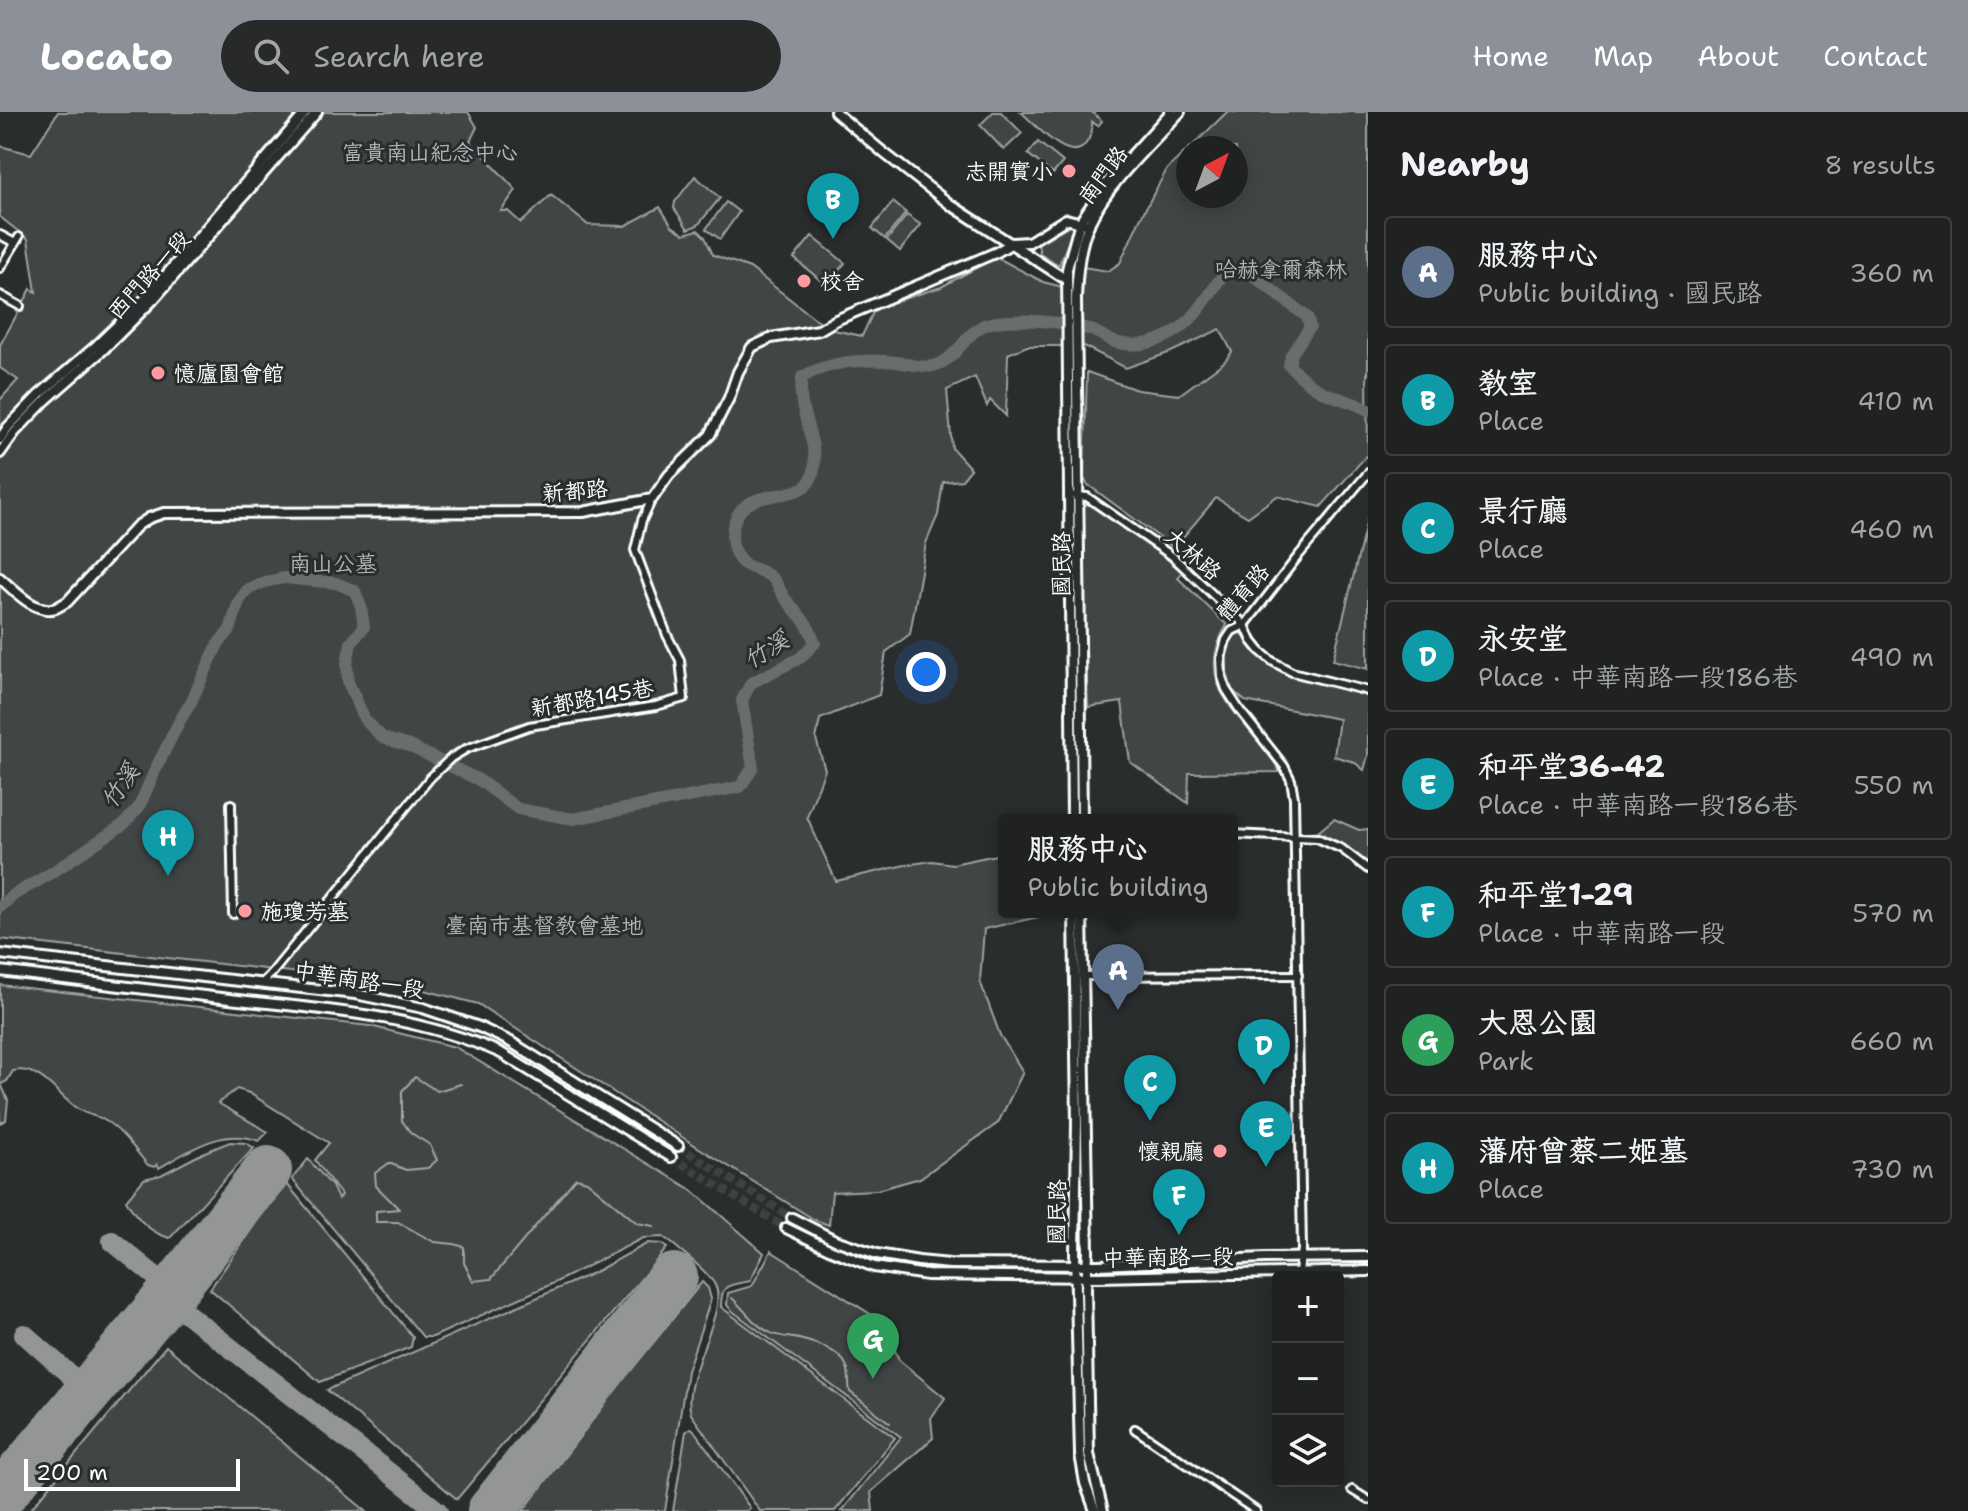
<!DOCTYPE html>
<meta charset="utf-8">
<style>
body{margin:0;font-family:"Shantell Sans","LXGW WenKai TC",sans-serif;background:#282a2a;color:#f1f3f6}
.controls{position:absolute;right:24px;bottom:24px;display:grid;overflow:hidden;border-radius:8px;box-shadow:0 4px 20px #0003}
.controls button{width:72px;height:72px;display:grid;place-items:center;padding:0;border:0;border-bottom:2px solid #3d3f40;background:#202222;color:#f1f3f6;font:40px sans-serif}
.compass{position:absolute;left:1176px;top:24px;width:72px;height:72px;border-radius:50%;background:#202222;box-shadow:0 4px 20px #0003;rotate:41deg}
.scale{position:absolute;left:24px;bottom:20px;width:216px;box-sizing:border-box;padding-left:8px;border:4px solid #fff;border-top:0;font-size:22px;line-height:28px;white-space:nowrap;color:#fff;-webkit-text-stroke:6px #2a2d2e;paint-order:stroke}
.you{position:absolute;left:926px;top:560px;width:28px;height:28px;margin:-20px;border:6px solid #fff;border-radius:50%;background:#1a73e8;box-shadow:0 0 0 12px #1a73e833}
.badge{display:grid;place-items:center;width:52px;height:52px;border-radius:50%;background:#8c9099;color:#fff;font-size:26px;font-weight:700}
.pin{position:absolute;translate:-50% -66px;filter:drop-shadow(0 2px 4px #0008)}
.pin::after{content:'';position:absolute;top:42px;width:28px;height:24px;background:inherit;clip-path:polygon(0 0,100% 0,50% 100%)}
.popup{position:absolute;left:998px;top:702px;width:240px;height:104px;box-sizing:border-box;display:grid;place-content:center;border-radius:8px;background:#202222;filter:drop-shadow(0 2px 6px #0005);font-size:26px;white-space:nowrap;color:#a2a4a5}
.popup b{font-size:30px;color:#f1f3f6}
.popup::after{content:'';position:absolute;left:50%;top:100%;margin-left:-16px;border:16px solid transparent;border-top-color:#202222}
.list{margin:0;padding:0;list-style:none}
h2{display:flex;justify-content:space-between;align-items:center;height:104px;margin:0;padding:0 32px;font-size:34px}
h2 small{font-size:26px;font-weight:400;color:#a2a4a5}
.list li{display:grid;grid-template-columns:52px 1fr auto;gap:24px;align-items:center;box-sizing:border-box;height:112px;margin:0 16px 16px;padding:0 16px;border:2px solid #3d3f40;border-radius:8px}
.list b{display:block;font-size:30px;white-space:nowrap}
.list p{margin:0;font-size:26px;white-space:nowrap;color:#a2a4a5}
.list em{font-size:26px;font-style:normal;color:#a2a4a5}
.icon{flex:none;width:44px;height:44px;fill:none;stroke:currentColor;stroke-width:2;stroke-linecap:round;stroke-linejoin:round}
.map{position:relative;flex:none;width:1368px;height:1399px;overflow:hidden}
header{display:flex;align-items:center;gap:48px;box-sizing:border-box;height:112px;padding:0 40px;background:#8c9099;color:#fff}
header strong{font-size:38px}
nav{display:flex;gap:44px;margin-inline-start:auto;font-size:28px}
.search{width:560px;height:72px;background:#282a2a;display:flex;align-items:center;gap:20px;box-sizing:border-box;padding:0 28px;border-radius:44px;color:#a2a4a5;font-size:30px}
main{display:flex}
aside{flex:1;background:#202222}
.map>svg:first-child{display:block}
</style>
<header>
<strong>Locato</strong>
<div class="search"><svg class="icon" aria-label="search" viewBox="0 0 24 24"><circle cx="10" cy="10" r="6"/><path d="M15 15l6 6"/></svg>Search here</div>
<nav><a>Home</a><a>Map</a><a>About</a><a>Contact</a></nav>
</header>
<main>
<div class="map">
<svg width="1368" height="1399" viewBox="0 0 1368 1399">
<rect width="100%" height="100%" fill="#2a2d2e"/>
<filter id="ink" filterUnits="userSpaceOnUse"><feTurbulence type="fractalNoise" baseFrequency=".0125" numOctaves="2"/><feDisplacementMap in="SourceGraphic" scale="16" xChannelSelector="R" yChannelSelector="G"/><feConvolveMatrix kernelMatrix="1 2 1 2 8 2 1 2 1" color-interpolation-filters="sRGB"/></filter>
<g filter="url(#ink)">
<g fill="#414445" stroke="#a0a2a2" stroke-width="2">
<path d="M58 0H468L477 15 470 29 516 78 501 99H508L521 111 551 83 588 113 625 114 660 95 672 114 684 122 698 118 705 125 713 143 750 156 813 205 834 218 862 224 875 196 941 175 996 145 1043 170 1082 180V155L1108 159 1120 151 1140 107 1167 57 1188 37V84H1236V36H1190L1227 0H1368V262H1367L1368 342 1321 395 1277 384 1248 405 1216 386 1174 436 1087 372 1084 366 1087 260 1137 278 1179 283 1224 250 1232 240 1220 217 1171 240 1126 256 1084 234H1027L1008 242 1006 304 990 288 987 294 975 265 947 278 952 336 971 357 962 368 943 370 938 403 926 431 910 522 886 540 879 583 820 607 816 627 825 658 807 705 836 769 905 753 932 749 953 752 996 743 1004 739V800H1042L1043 804 984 817 980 869 1000 923 1023 960 998 1011 920 1066 877 1078 832 1080 829 1113 815 1108 696 1034 478 892 405 873 0 827V288L18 268 0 256V233L31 177 36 180 28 127 0 105V34L31 42Z"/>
<path d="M993 0H1001L1022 21 1004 38 980 13Z"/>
<path d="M1021 0H1092L1102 9 1098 14 1092 10C1093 19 1090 27 1084 34 1067 51 1034 11 1021 0Z"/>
<path d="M1038 30 1063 50 1053 62 1028 42Z"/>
<path d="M695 64 720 86 698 113 688 117 674 96 675 90Z"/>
<path d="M726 90 739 100 720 127 706 117Z"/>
<path d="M893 90 906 101 885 127 872 116Z"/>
<path d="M907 103 921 113 900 139 887 128Z"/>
<path d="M1070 113 1074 116 1059 153 1040 141 1038 132Z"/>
<path d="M812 124 845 151 826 173 794 146Z"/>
<path d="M1093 392 1145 428 1182 460 1178 466 1227 513C1187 578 1254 610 1280 660L1189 661 1188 691 1130 650 1122 590 1088 595 1083 456 1084 393Z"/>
<path d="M1368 404V557L1333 548Z"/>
<path d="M1238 518 1259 542 1290 561 1329 571 1368 585V643L1364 658 1354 650 1334 644 1339 607 1245 589 1232 578 1227 560V536Z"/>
<path d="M1334 707 1359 718 1368 717V754C1354 738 1337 729 1318 720Z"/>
<path d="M0 873 370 914 455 935 692 1078 764 1141 750 1169C729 1174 721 1170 721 1195L895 1326 835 1399H760L691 1302C680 1266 729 1200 715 1173 709 1160 681 1139 669 1129L663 1125 643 1126 556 1170 455 1215 433 1225H423L292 1067 308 1047 332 1074 338 1087 341 1083 315 1048 329 1031 249 981 237 977 218 991 268 1020 259 1029C223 1015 190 1038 159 1056L157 1052 155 1055 148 1053C135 1038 122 1018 104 1008 97 1004 88 1003 81 999 59 987 43 953 13 959L7 969 1 972 8 988 6 1008 0 1011Z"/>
<path d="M230 1030 246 1031 254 1036 170 1126C150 1121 136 1106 126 1088L144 1067 161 1063 205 1040Z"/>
<path d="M287 1072 413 1225 411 1235 320 1270 210 1177 260 1105Z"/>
<path d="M648 1131 662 1132 667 1136 457 1387 327 1278 593 1161Z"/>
<path d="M771 1139 886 1212 881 1229 894 1236 899 1248 945 1286 931 1306 933 1326 871 1380 873 1399H842L901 1325 731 1198 727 1193 728 1181 752 1174Z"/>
<path d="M702 1170 708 1176 711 1187 687 1259 665 1399H523L628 1262Z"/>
<path d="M166 1234 366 1399H29Z"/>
<path d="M690 1316 693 1317 750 1396 747 1399H673L686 1319Z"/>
</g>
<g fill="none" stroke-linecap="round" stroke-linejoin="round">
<g stroke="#a6a7a7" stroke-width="2">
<path d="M461 972 437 979 415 965 402 979V1009L411 1021 430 1033 437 1048 428 1056 406 1058 389 1051 375 1061 376 1074 399 1097 376 1099V1110H398L434 1130 454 1132 464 1135V1151L473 1169 491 1167 576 1066 587 1069 637 1111 654 1114"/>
<path d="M732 1186C744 1197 754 1213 769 1220 778 1225 789 1225 799 1227 815 1231 841 1238 847 1255 850 1263 848 1271 850 1280L890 1311"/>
</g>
<path stroke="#6a6c6d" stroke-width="12" d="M0 795 15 782 50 762 124 712 139 695 156 656 180 608 190 592 218 532 230 518 239 489 248 477 265 470 284 466 336 471 355 479 361 495 364 515 351 531 347 551 348 570 365 608 383 626 409 634 479 668 518 697 573 707 740 675 753 656 742 588 751 571 800 546 815 531C807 507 799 505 785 486 780 480 778 471 772 466 761 455 744 458 737 444 731 433 731 420 735 408 748 373 799 392 811 367 823 343 802 308 801 284 800 278 802 271 802 265 830 249 866 246 897 250 909 252 921 256 933 254 958 249 967 215 991 211 1016 206 1063 209 1088 217 1097 219 1106 227 1115 230 1137 237 1161 230 1179 217 1197 205 1212 178 1225 160L1251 162 1307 205 1310 215 1291 243 1289 253C1300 265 1311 274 1325 281 1340 287 1354 290 1368 298"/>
<g stroke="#949696" stroke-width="20">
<path d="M112 1129 172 1178"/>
<path d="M167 1186 438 1399"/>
<path d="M24 1222 88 1279"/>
<path d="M0 1372 6 1378"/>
</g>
<g stroke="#949696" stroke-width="48">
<path d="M0 1385 167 1186 268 1058"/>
<path d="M491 1399 674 1165"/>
</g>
<g stroke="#3f4243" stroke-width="8" stroke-dasharray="8 4" stroke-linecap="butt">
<path d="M678 1034 792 1106"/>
<path d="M671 1045 786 1116"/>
</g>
<defs>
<g id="street">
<path d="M0 123 15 131"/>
<path d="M0 156 19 125"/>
<path d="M0 183 20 194"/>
<path d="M1070 383 1087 385 1172 444 1245 513 1252 529 1260 539 1272 549 1292 560 1368 579"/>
<path d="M231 692 233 802"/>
<path d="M1232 722 1317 726 1342 737 1368 757"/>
<path d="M1081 864 1298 863"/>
<path d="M261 872 272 861 430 666 451 646 466 637 529 614 656 594 684 586 680 548 667 523 635 438 642 408 652 387"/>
<path d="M1299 1160 1302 1137 1294 686 1291 668 1284 654 1239 597 1226 577 1222 565 1221 546 1226 528 1232 519 1245 513 1299 443 1368 361"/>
<path d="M1135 1317 1256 1399"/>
<path d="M1352 1378 1368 1388"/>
</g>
<g id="secondary">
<path d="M835 0 884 41 951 93 1067 168"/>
<path d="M0 327 8 315 39 283 97 233 148 184 306 0"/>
<path d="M0 341 15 320 46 288 103 238 153 188 317 0"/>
<path d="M0 466C13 477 35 503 56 496 57 496 66 490 67 490L137 414 149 406 164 401 583 400 652 387 669 363 710 323 729 286 738 260 752 235 771 226 819 218 836 208 997 140 1012 131 1029 130 1066 107 1089 113"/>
<path d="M1072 708 1067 157 1080 110 1105 73 1171 0"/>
<path d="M1082 708 1076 187C1077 162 1079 135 1089 112 1107 72 1150 33 1180 0"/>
<path d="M1074 800 1077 1011 1075 1141 1080 1342 1085 1371 1095 1399"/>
<path d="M1082 800 1088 1140 1086 1177 1089 1342 1103 1399"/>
<path d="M0 842 355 882 423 896 479 915 509 929 678 1034"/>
<path d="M0 859C79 869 159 879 238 888 331 898 414 903 501 941L671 1045"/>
<path d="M792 1106 835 1128 877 1142 919 1149 950 1152 1099 1153 1265 1146 1368 1145"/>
<path d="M786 1116 829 1137 874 1155 927 1163 1099 1165 1368 1159"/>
</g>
</defs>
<use href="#street" stroke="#fff" stroke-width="12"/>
<use href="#secondary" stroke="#fff" stroke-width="14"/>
<use href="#street" stroke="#2a2d2e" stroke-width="6"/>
<use href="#secondary" stroke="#2a2d2e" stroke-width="8"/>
</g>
</g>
<g fill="#ff9aa2" stroke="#2a2d2e" stroke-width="3">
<circle cx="1069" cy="59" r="8"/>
<circle cx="804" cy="169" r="8"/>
<circle cx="158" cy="261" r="8"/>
<circle cx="245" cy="799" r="8"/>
<circle cx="1220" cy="1039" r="8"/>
</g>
<g text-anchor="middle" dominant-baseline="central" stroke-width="6" stroke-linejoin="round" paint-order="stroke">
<g font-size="22" fill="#b3b4b5" stroke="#2a2d2e">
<text x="430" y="40">富貴南山紀念中心</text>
<text x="1281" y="157">哈赫拿爾森林</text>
<text x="333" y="451">南山公墓</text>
<text x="544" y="813">臺南市基督教會墓地</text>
</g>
<g font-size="22" fill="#fff" stroke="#2a2d2e" text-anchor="start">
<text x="1053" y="59" text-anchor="end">志開實小</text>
<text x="820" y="169">校舍</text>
<text x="174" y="261">憶廬園會館</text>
<text x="261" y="799">施瓊芳墓</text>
<text x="1204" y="1039" text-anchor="end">懷親廳</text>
</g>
<g font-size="22" fill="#fff" stroke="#2a2d2e">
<text transform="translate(1103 63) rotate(-53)">南門路</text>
<text transform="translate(149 163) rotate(-48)">西門路一段</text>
<text transform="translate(575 379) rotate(-5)">新都路</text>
<text transform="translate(1193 442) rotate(41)">大林路</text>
<text transform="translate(1061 452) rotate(-90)">國民路</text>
<text transform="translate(1243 480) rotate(-49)">體育路</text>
<text transform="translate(592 586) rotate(-10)">新都路145巷</text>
<text transform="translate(359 868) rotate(9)">中華南路一段</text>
<text transform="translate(1057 1100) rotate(-89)">國民路</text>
<text transform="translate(1168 1145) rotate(-1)">中華南路一段</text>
</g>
<g font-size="24" font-style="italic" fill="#b4b6b6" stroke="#2a2d2e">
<text transform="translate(766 538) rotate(-32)">竹溪</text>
<text transform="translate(120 674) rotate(-56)">竹溪</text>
</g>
</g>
</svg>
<div class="controls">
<button>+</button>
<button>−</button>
<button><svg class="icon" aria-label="layers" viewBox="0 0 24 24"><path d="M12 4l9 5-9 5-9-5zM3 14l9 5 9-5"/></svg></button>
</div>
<svg class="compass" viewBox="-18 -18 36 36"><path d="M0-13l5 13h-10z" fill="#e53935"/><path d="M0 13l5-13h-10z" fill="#a2a4a5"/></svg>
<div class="scale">200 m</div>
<div class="you"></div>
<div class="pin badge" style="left:1118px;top:898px;background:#5c6f8a">A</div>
<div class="popup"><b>服務中心</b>Public building</div>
<div class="pin badge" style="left:833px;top:127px;background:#0f9aa8">B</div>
<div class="pin badge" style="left:1150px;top:1009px;background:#0f9aa8">C</div>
<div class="pin badge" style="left:1264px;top:973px;background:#0f9aa8">D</div>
<div class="pin badge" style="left:1266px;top:1055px;background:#0f9aa8">E</div>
<div class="pin badge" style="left:1179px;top:1123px;background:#0f9aa8">F</div>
<div class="pin badge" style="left:873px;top:1267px;background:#2e9e5b">G</div>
<div class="pin badge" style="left:168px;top:764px;background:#0f9aa8">H</div>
</div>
<aside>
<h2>Nearby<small>8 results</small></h2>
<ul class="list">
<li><span class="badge" style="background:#5c6f8a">A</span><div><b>服務中心</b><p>Public building · 國民路</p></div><em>360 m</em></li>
<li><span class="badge" style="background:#0f9aa8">B</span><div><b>教室</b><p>Place</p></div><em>410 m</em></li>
<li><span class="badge" style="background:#0f9aa8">C</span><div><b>景行廳</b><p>Place</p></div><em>460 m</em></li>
<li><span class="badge" style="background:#0f9aa8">D</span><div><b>永安堂</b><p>Place · 中華南路一段186巷</p></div><em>490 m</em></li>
<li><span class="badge" style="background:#0f9aa8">E</span><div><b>和平堂36-42</b><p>Place · 中華南路一段186巷</p></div><em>550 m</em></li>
<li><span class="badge" style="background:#0f9aa8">F</span><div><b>和平堂1-29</b><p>Place · 中華南路一段</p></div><em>570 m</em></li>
<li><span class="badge" style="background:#2e9e5b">G</span><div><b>大恩公園</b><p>Park</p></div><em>660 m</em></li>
<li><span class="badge" style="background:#0f9aa8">H</span><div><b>藩府曾蔡二姬墓</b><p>Place</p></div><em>730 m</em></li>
</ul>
</aside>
</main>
